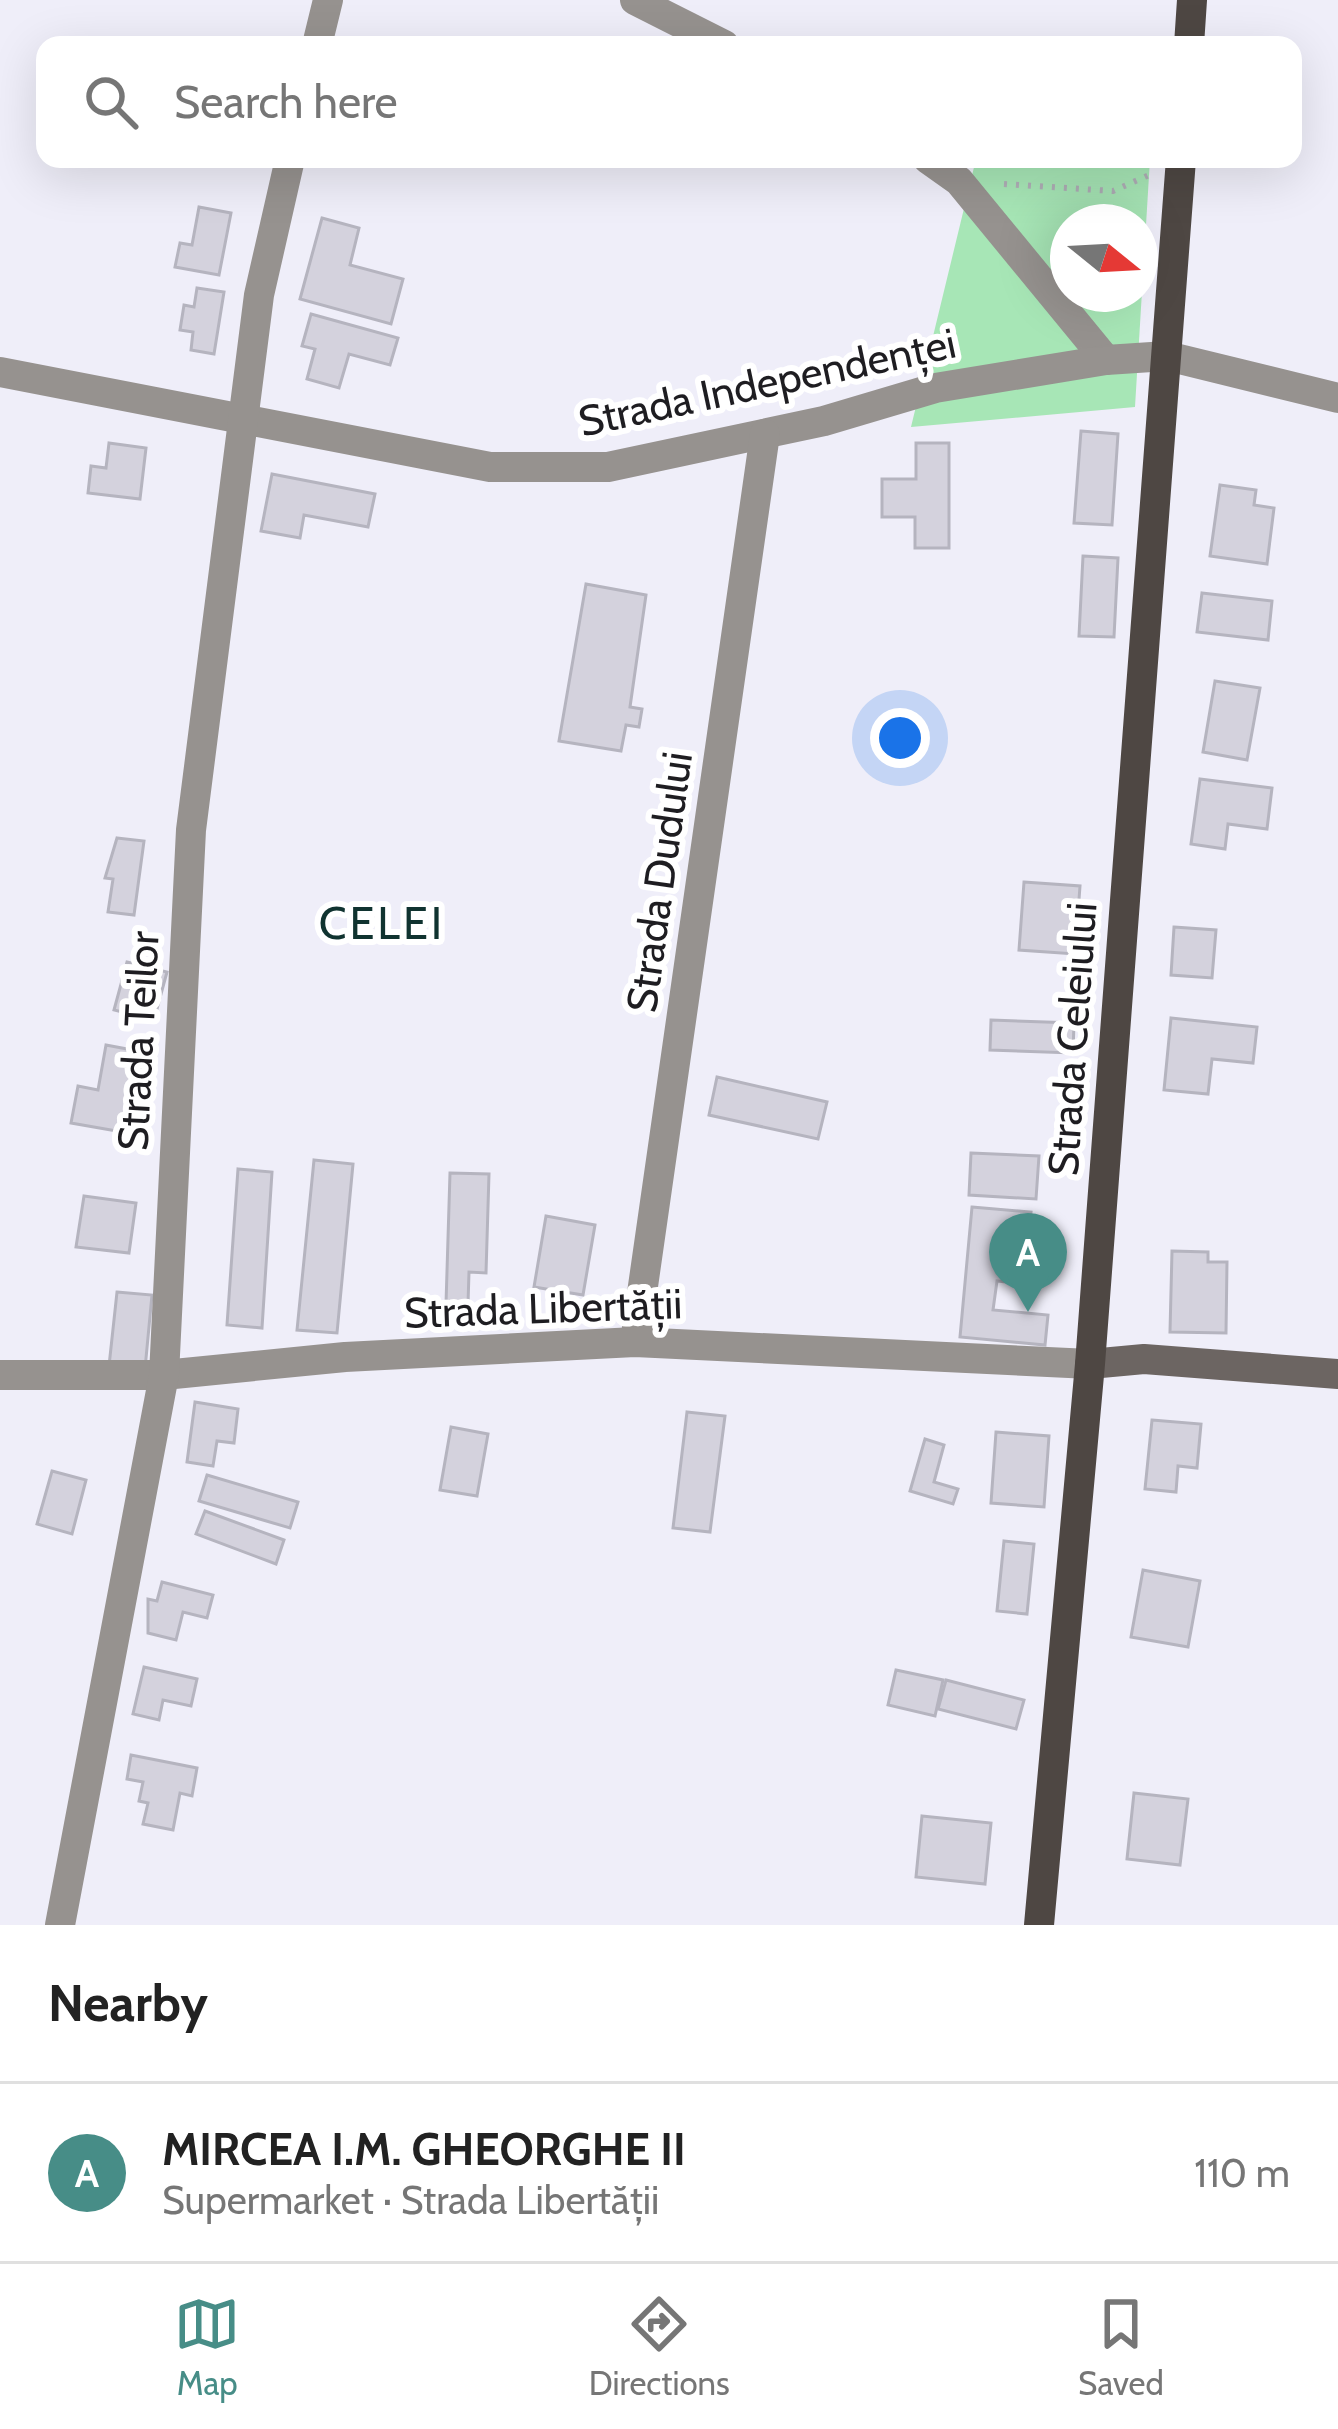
<!DOCTYPE html>
<meta charset="utf-8">
<style>
body{margin:0;font-family:Cabin,sans-serif;background:#f6f6f6;color:#222}
.compass{position:absolute;left:1050px;top:204px;width:108px;height:108px;border-radius:50%;background:#fff;box-shadow:0 12px 48px #0002;rotate:108deg}
.you{position:absolute;left:900px;top:738px;width:42px;height:42px;margin:-30px;border:9px solid #fff;border-radius:50%;background:#1a73e8;box-shadow:0 0 0 18px #1a73e833}
.badge{display:grid;place-items:center;width:78px;height:78px;border-radius:50%;background:#478d87;color:#fff;font-size:39px;font-weight:700}
.pin{position:absolute;translate:-50% -99px;filter:drop-shadow(0 3px 6px #0008)}
.pin::after{content:'';position:absolute;top:63px;width:42px;height:36px;background:inherit;clip-path:polygon(0 0,100% 0,50% 100%)}
.list{margin:0;padding:0;list-style:none}
h2{display:flex;justify-content:space-between;align-items:center;height:156px;margin:0;padding:0 48px;font-size:51px}
h2 small{font-size:39px;font-weight:400;color:#767676}
.list li{display:grid;grid-template-columns:78px 1fr auto;gap:36px;align-items:center;box-sizing:border-box;height:180px;padding:0 48px;border-top:3px solid #e0e0e0}
.list b{display:block;font-size:45px;white-space:nowrap}
.list p{margin:0;font-size:39px;white-space:nowrap;color:#767676}
.list em{font-size:39px;font-style:normal;color:#767676}
.icon{flex:none;width:66px;height:66px;fill:none;stroke:currentColor;stroke-width:2;stroke-linecap:round;stroke-linejoin:round}
.map{position:relative;flex:none;width:1338px;height:1925px;overflow:hidden}
.search{position:absolute;background:#fff;box-shadow:0 12px 48px #0002;left:36px;right:36px;top:36px;height:132px;display:flex;align-items:center;gap:30px;box-sizing:border-box;padding:0 42px;border-radius:24px;color:#767676;font-size:45px}
.sheet{height:336px;background:#fff}
nav{display:flex;justify-content:space-around;align-items:center;box-sizing:border-box;height:168px;border-top:3px solid #e0e0e0;background:#fff;font-size:33px;color:#767676}
nav a{display:grid;justify-items:center;gap:6px}
nav .on{color:#478d87}
.map>svg:first-child{display:block}
</style>
<div class="map">
<svg width="1338" height="1925" viewBox="0 0 1338 1925">
<rect width="100%" height="100%" fill="#efeef9"/>
<path fill="#a7e6b6" fill-rule="evenodd" d="M976 159H1150L1135 407 911 427ZM1068 222H1140V294H1068Z"/>
<g fill="#d4d2dd" stroke="#b5b4bf" stroke-width="3">
<path d="M199 207 231 213 219 275 175 267 180 243 192 245Z"/>
<path d="M322 218 359 228 350 265 403 279 391 324 300 299Z"/>
<path d="M197 288 224 292 214 354 191 350 193 332 180 330 184 305 194 307Z"/>
<path d="M311 314 398 338 390 365 349 354 339 388 307 379 315 349 302 346Z"/>
<path d="M1081 431 1118 434 1112 525 1074 523Z"/>
<path d="M109 443 146 448 140 499 88 493 91 466 106 468Z"/>
<path d="M916 443H949V548H915V517H882V479H916Z"/>
<path d="M272 474 375 494 368 527 304 515 300 538 261 531Z"/>
<path d="M1220 485 1256 490 1254 505 1274 508 1267 564 1210 556Z"/>
<path d="M1083 556 1118 558 1114 637 1079 636Z"/>
<path d="M586 584 646 595 630 707 642 709 639 727 626 725 621 751 559 741Z"/>
<path d="M1202 593 1272 601 1268 640 1197 632Z"/>
<path d="M1215 681 1260 688 1247 760 1203 752Z"/>
<path d="M1200 779 1272 788 1267 829 1228 824 1225 849 1191 844Z"/>
<path d="M117 838 144 841 134 915 108 912 113 879 105 878Z"/>
<path d="M1024 882 1080 886 1075 954 1019 950Z"/>
<path d="M1174 927 1216 930 1212 978 1171 975Z"/>
<path d="M127 962 167 972 154 1020 114 1010Z"/>
<path d="M1171 1018 1257 1027 1253 1063 1212 1059 1208 1094 1164 1090Z"/>
<path d="M991 1020 1074 1023 1073 1053 990 1050Z"/>
<path d="M106 1045 143 1052 128 1133 71 1123 78 1086 98 1090Z"/>
<path d="M717 1077 827 1102 818 1139 709 1115Z"/>
<path d="M971 1153 1039 1156 1036 1199 969 1195Z"/>
<path d="M314 1160 353 1164 337 1333 297 1330Z"/>
<path d="M238 1169 272 1172 262 1328 227 1325Z"/>
<path d="M450 1173 489 1174 486 1273 469 1272 468 1304H446Z"/>
<path d="M84 1196 136 1203 129 1253 76 1247Z"/>
<path d="M972 1207 1031 1212 1025 1284 997 1281 993 1310 1048 1315 1045 1345 960 1337Z"/>
<path d="M546 1216 595 1225 583 1295 534 1287Z"/>
<path d="M1172 1251 1208 1252V1262H1227L1226 1333 1170 1332Z"/>
<path d="M117 1292 152 1295 145 1369 109 1366Z"/>
<path d="M195 1402 238 1409 234 1443 217 1441 213 1466 187 1462Z"/>
<path d="M687 1412 725 1416 710 1532 673 1528Z"/>
<path d="M1152 1420 1201 1424 1197 1468 1178 1466 1176 1492 1145 1489Z"/>
<path d="M451 1427 488 1434 477 1496 440 1490Z"/>
<path d="M996 1432 1049 1436 1044 1507 991 1503Z"/>
<path d="M925 1439 944 1445 934 1482 958 1489 953 1504 910 1491Z"/>
<path d="M52 1471 86 1480 72 1534 37 1524Z"/>
<path d="M207 1475 298 1502 290 1528 199 1501Z"/>
<path d="M205 1511 284 1540 276 1564 196 1534Z"/>
<path d="M1004 1541 1034 1544 1027 1614 997 1611Z"/>
<path d="M1143 1570 1200 1581 1188 1647 1131 1637Z"/>
<path d="M162 1582 213 1595 207 1618 183 1612 176 1640 148 1633V1599L157 1601Z"/>
<path d="M144 1667 197 1679 191 1706 163 1700 159 1720 133 1714Z"/>
<path d="M896 1670 943 1680 935 1716 888 1705Z"/>
<path d="M946 1680 1024 1700 1016 1729 938 1709Z"/>
<path d="M131 1755 197 1768 192 1796 180 1793 173 1830 143 1824 148 1803 139 1801 143 1782 127 1779Z"/>
<path d="M1134 1793 1188 1799 1180 1865 1127 1859Z"/>
<path d="M922 1816 991 1823 985 1884 916 1877Z"/>
</g>
<g fill="none" stroke-linecap="round" stroke-linejoin="round">
<path stroke="#afaeb6" stroke-width="6" stroke-dasharray="3 9" stroke-linecap="butt" d="M1004 184 1113 191 1149 175"/>
<g stroke="#96928f" stroke-width="30">
<path d="M635 0 724 45"/>
<path d="M317 45 328 0"/>
<path d="M928 159 959 181 1106 360"/>
<path d="M0 372 490 467H608L824 421 935 388 1106 360 1167 356 1338 398"/>
<path d="M635 1342 765 434"/>
<path d="M0 1375H164L345 1357 635 1342 1090 1364"/>
<path d="M60 1925 164 1375 191 830 259 295 290 159"/>
</g>
<path stroke="#6c6562" stroke-width="30" d="M1090 1364 1144 1359 1338 1374"/>
<g stroke="#4e4743" stroke-width="30">
<path d="M1189 45 1192 0"/>
<path d="M1039 1925 1090 1364 1181 159"/>
</g>
</g>
<g text-anchor="middle" dominant-baseline="central" stroke-width="12" stroke-linejoin="round" paint-order="stroke">
<g font-size="42" fill="#1e1d21" stroke="#fff">
<text transform="translate(767 382) rotate(-12)">Strada Independenței</text>
<text transform="translate(659 882) rotate(-82)">Strada Dudului</text>
<text transform="translate(1072 1039) rotate(-86)">Strada Celeiului</text>
<text transform="translate(138 1041) rotate(-87)">Strada Teilor</text>
<text transform="translate(543 1308) rotate(-2)">Strada Libertății</text>
</g>
<g font-size="45" letter-spacing="3" fill="#103330" stroke="#fff">
<text x="382" y="923">CELEI</text>
</g>
</g>
</svg>
<svg class="compass" viewBox="-18 -18 36 36"><path d="M0-13l5 13h-10z" fill="#e53935"/><path d="M0 13l5-13h-10z" fill="#767676"/></svg>
<div class="you"></div>
<div class="pin badge" style="left:1028px;top:1312px">A</div>
<div class="search"><svg class="icon" aria-label="search" viewBox="0 0 24 24"><circle cx="10" cy="10" r="6"/><path d="M15 15l6 6"/></svg>Search here</div>
</div>
<section class="sheet">
<h2>Nearby<small></small></h2>
<ul class="list">
<li><span class="badge">A</span><div><b>MIRCEA I.M. GHEORGHE II</b><p>Supermarket · Strada Libertății</p></div><em>110 m</em></li>
</ul>
</section>
<nav>
<a class="on"><svg class="icon" aria-label="map" viewBox="0 0 24 24"><path d="M3 6l6-2 6 2 6-2v14l-6 2-6-2-6 2zM9 4v14M15 6v14"/></svg>Map</a>
<a><svg class="icon" aria-label="directions" viewBox="0 0 24 24"><path d="M12 3l9 9-9 9-9-9zM9 14v-3h6M13 9l2 2-2 2"/></svg>Directions</a>
<a><svg class="icon" aria-label="saved" viewBox="0 0 24 24"><path d="M7 4h10v16l-5-4-5 4z"/></svg>Saved</a>
</nav>
